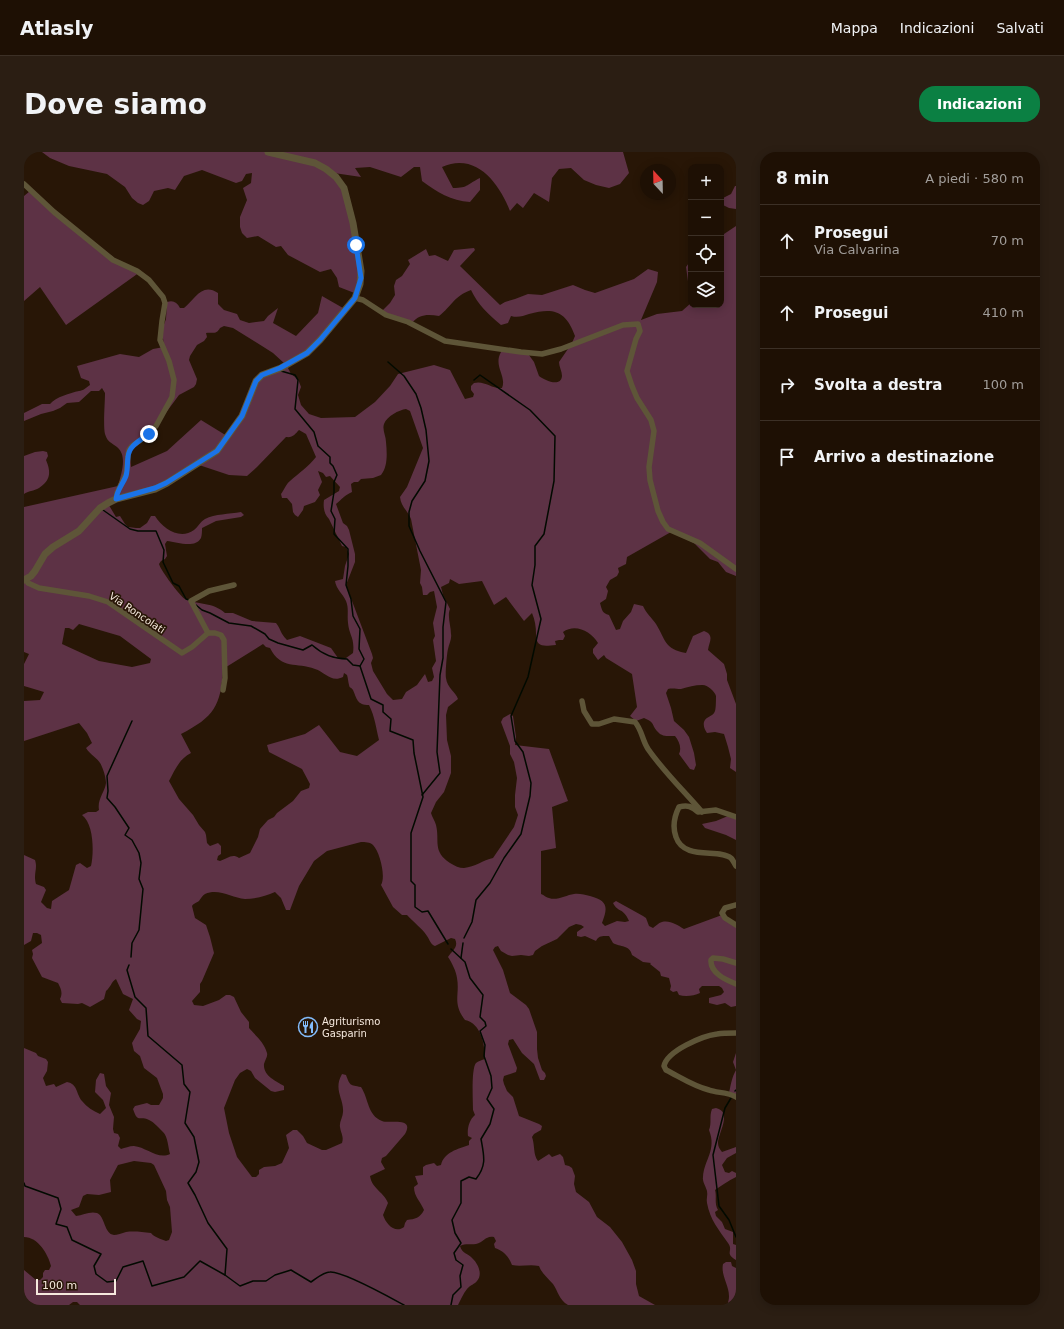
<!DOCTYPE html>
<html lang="it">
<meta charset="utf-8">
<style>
body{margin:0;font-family:"DejaVu Sans",sans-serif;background:#2b1e13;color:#f1f3f6}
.controls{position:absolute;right:12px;top:12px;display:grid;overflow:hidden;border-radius:8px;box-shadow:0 2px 10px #0003}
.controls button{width:36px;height:36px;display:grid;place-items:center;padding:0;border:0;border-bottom:1px solid #3c3026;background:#1e1004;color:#f1f3f6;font:20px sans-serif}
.compass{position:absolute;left:616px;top:12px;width:36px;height:36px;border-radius:50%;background:#1e1004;box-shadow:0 2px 10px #0003;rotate:338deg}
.scale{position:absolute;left:12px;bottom:10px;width:80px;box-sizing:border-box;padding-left:4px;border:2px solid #f6e9de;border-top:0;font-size:11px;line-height:14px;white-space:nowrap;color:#f6e9de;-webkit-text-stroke:3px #281606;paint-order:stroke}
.stop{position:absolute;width:12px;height:12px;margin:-9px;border:3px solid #1a73e8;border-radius:50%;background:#fff}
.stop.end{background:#1a73e8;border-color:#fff;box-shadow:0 1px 4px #0008}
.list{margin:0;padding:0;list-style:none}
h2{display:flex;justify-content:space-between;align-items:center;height:52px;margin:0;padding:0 16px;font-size:17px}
h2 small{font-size:13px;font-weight:400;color:#a19d9a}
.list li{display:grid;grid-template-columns:26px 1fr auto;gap:12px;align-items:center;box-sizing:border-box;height:72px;padding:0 16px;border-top:1px solid #3c3026}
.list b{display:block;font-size:15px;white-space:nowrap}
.list p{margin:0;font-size:13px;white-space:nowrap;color:#a19d9a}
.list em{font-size:13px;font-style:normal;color:#a19d9a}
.icon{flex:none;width:22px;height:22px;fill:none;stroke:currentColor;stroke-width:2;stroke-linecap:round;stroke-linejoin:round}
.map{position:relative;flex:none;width:712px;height:1153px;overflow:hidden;border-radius:16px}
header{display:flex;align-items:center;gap:24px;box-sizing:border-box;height:56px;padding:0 20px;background:#1e1004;border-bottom:1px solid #3c3026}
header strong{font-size:19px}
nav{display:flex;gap:22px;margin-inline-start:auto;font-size:14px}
.intro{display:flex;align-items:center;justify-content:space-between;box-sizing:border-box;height:96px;padding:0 24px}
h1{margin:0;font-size:28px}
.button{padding:10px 18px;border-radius:16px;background:#0b8043;color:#fff;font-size:14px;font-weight:700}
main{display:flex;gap:24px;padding:0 24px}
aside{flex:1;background:#1e1004;border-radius:16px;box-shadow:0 2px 10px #0003}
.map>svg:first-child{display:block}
</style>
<header>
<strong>Atlasly</strong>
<nav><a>Mappa</a><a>Indicazioni</a><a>Salvati</a></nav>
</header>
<div class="intro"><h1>Dove siamo</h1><a class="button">Indicazioni</a></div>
<main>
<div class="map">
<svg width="712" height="1153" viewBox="0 0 712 1153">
<rect width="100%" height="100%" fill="#281606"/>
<g fill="#5d3245" fill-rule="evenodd">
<path d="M18 0H599L605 21 596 32 585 36 572 33 560 28 547 16 535 17 528 26 525 50 510 41 499 56 493 51 486 59C475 31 452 0 418 15L429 36C445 36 443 32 456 26V38L446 50C427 49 413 40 398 29L396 15H390L377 25 346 15 331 16 337 25 310 21 323 42 336 105 333 142 315 135 313 126 307 117 296 120 264 103 257 94 252 95 234 84 223 86 218 81 216 75V65L223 48 219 36 227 31 228 21 222 22 218 29 212 31 178 18 160 24 151 38 144 36 130 39 125 49 119 53 114 51 108 46 101 35 83 22 45 14 26 6Z"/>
<path d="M711 34H712V57L705 56 697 52V47L707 42Z"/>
<path d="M6 39 98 112 116 120 42 173 16 135 0 149V44Z"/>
<path d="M712 74V424L702 420 694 410 686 407 670 391 647 380 603 405 602 412 594 416 595 420 593 424 586 428 582 435 584 439 582 447 576 451C578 458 578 461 585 463L592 478 596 477 599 469 607 460 610 452 619 454C622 461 628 466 632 472 642 488 640 497 662 501L669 484 680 479C691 483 685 490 684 498L700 512 703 522V528L712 552V620L706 616 707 607 704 595 700 582 691 580 683 581C681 578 679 574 680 570 682 564 689 565 691 559 692 557 692 546 692 544 691 539 682 532 678 533 671 533 664 535 657 537 652 537 649 536 644 537L642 541 647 556 650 569 660 578 665 585 670 601 672 613 670 618 666 617 655 602C658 596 655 589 651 584 645 584 638 585 634 580 627 573 632 571 620 566L612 569 606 564 613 555 608 522 582 506 580 503 574 508 569 501V497L574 491C567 479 551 471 539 480L541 484 539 488H535L531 489 532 493C520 494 512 496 512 482 512 475 511 468 508 461L500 469 482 445 470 453 458 429 435 432 426 427 425 431 417 435 419 443 426 457C423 464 427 474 427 482 428 487 425 492 424 497 423 500 421 523 422 526 423 536 432 540 434 547L424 555 422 563 423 588 427 604V621L420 640 412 650 407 661C408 665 411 669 412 673 416 689 408 699 426 711 431 714 435 716 440 716 451 715 459 708 469 706L490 675 494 663 491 655V643L493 626 490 610 486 602V594L477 570 479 566 486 562 489 564 492 585 491 593 525 597 544 649 528 655 532 696 517 699V742C520 743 523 746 525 746 533 749 542 743 550 742 555 741 561 743 566 744 584 749 584 755 578 771L581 774 593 769 601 770 605 769C599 755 594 761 589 751L592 749 619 764 622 766 625 774 629 776C632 774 634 771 638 770 646 768 653 773 660 777L698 763 712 772V854L707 855 701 851 693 853 685 851V846L697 843 700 840 698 836 695 834H678L675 837 676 841C670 844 661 845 655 843L653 839 649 840 646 838 647 834 645 826 637 824 636 820 626 812 627 811 619 810 608 803C606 793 596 795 589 791L585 784C579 784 575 783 572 789L561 784 557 785 553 784V780L560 775 557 773 552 772 545 775 533 787 518 794 511 799 509 803 505 804 497 803 488 804 484 803 477 799 474 794 471 795 469 798 479 818 486 841 502 853 505 857 513 880V897L514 906 518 918 521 921 522 924 520 928H516L510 912 498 901 489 887 485 888 484 892 493 916 492 920 480 924 479 928 480 932 483 939 489 945 495 964 515 972 518 974 517 978 510 982 508 985C511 993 509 1003 514 1009L525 1002 528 1005 536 1002 539 1005 541 1013 545 1014 548 1016 551 1024 550 1032 552 1040 565 1050 573 1065 586 1075 598 1090 608 1108 612 1119V1132L615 1144 631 1153H544C535 1148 534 1139 529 1132 523 1125 518 1122 515 1114 505 1112 497 1115 488 1113 485 1105 480 1099 471 1096L470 1092 472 1089 470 1085C462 1083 460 1090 452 1092 446 1093 442 1091 436 1094 438 1102 444 1101 449 1107 454 1112 459 1122 453 1129 451 1132 446 1133 443 1137 439 1142 437 1147 434 1153H56L53 1150H49L45 1153H0V1118L12 1128H16L19 1125V1121L21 1118H25L27 1114C24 1102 14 1085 0 1085V896L12 901 14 904 22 907 24 910 23 919 19 926 22 934 30 932 32 935 43 930C54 932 52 942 58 949 63 955 69 959 76 962L82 956 79 948 71 940 72 928 76 921 80 922 82 934 87 941 85 953 90 965 89 977 90 981 94 982 96 986 94 994 97 997C101 996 105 994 110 994 122 995 134 1008 146 1002 144 995 144 985 139 980 136 977 130 970 125 968 115 963 114 972 109 957L111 954 123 951 127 953H135L139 946V942L133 926 120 916 116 904 110 899 108 891 116 877 117 869 113 867 105 858 109 847 99 842 92 827C87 830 87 835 82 839L80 847 66 855 58 851 54 852 38 851 36 847C39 841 37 837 34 831L18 825 8 806 9 802 8 798 18 791 17 783 13 781H9L7 789 0 793V703L11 708C14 717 9 721 12 732L20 735 22 738 17 750 23 756 27 757 28 749 45 738 52 713 56 711 63 716 67 714C70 701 70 672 58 663L64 660H72L75 658C73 647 81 640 82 631 82 627 80 619 78 615 75 606 67 604 62 596L68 591 63 581 55 571 0 589V549L16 548 20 540 0 534V512L5 502 0 500V355L94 334C97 322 104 304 93 295 87 290 84 291 81 282 79 274 81 251 81 241L78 236 75 239H67L55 250 43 251 36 256 29 259 17 262 0 269V261L18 252H26C32 245 46 241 55 239 59 239 63 235 66 233L65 229 57 226 53 214 96 202 115 205 129 197 140 195 138 178 142 167 143 150C149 148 153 150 156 156H160C171 147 178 130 194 141V152L200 158 213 162 216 168 225 171 240 169 244 164 254 156 249 171 272 184 294 161 298 144 319 156 286 197 262 212 267 222 274 227 277 235 274 243 277 253 285 262 297 266 331 265 351 250 366 234 374 222 410 213 426 218 441 247 449 245 450 242 447 238V234L450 231C460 228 468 237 478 236 483 224 469 214 477 200L502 199 510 210 515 224C520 228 537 236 538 224 538 219 535 215 535 210L548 191 551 184C542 159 530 155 505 162 499 164 494 166 487 164L484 171 477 173C464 162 454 153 447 138 430 144 428 154 415 164 404 162 395 162 388 171L358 159 366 151 371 143 370 134 372 128 378 124 386 112 384 108 402 97 405 104 411 103 424 109 430 98 450 96 451 98 436 114 476 153 481 150 491 147 504 142 518 143 549 133 561 138 571 141 610 127 624 117 634 120 633 130 617 168 633 162 658 159 667 151 662 115 667 108V153H697V89L700 82ZM200 174 209 176 238 194 249 201 261 212 231 229 219 263 203 284 177 268 143 299 107 315 106 301 109 297 124 285 155 243 170 235 172 232 173 227 165 208 166 204 173 193 180 189 183 185 182 181C189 180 192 183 196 176ZM382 257 386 259 399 296 383 335 376 345C377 355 384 359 387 367L397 418 396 431 398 435 399 443H403L406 440 410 439 413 455 409 471 411 484 409 488 412 509 408 516 410 525 408 529 404 530 401 522 393 533 382 540 378 547 369 548 363 542 349 519 347 511 349 506 348 502 322 433 331 410V402L325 378 323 374 319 371 312 352C318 347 321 343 328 340L327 332 330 330H334L337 327 349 326 357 323C364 314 363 301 362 290 362 284 358 278 360 272 363 264 375 258 382 257ZM275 278 282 282 292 305C285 314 275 321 266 329 262 332 260 338 257 342L258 346H263L268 352 269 360 271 363 274 365 279 358 280 354 291 350 296 343 294 338 298 330 294 319 299 321 302 325 306 324 316 335 315 339 300 348C299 355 300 362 305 367L318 394 322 395 325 402 321 414 319 427 311 429C312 437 319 442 322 449 325 456 323 463 324 471 325 483 331 486 329 501L322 506H314L307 496 276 484 263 488C256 481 257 477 252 471L228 469 209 461H201C189 450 175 453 161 447 156 444 137 419 135 412L137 409 141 407 143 404 141 392 143 389C153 390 171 397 177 386 178 383 178 379 178 376L192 369 217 365 220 363 217 360C205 362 191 362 181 367 176 370 174 375 170 378 156 388 139 377 131 364H127L123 371 116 376H112L104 375 101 372 96 364 92 365 83 350 148 328 172 312 205 323 223 324 233 315 262 285C269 286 271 282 275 278ZM55 472 96 484 127 507 126 511 108 515 75 509 38 492 41 476H45L49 478ZM239 492 242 495 246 496C257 518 273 510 291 517 301 520 307 531 319 525L320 521 323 523C324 526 324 529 325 533 326 537 326 534 329 538 333 547 333 553 345 553 351 565 352 576 355 588L333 604 316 600 295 573 281 582 243 593 245 600 278 617 286 632 285 636 277 639 269 649 253 661 250 665 244 668 236 677 234 685 226 701 215 706C208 701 203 707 196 709L193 708 194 704 197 702V694L194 691 186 694 183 691 182 683 181 680 175 673 169 663 155 647 145 629C151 618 155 607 167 601L157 582C190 565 197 554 199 517ZM337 690C341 690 346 690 349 693 356 700 362 725 357 733L369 755 378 763H383C389 770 398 776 403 784 406 788 406 792 411 794L427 786 431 787C435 795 428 799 424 805 428 811 432 819 433 826 436 843 428 851 441 868 457 871 461 893 461 907 458 908 454 909 452 911 447 917 449 949 449 958L451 963C445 968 443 977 444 984L448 986 445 989V993C434 997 420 1000 417 1013L413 1014 410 1011 402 1013 399 1015V1023L391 1024 394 1032 390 1035C390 1045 397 1050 400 1058 396 1066 391 1067 383 1068L381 1071 380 1075C371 1082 362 1072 359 1063L364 1051C360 1040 348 1037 346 1024L361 1017 357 1010 358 1006 362 1004 381 982C391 964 365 972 358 969 343 963 345 947 337 935 326 933 326 934 322 923L318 922C309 938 320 946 319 960 319 965 315 970 316 975 317 982 320 984 318 991L302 998H298L283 991 279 984 273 978H269L262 983 265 996 258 1011 251 1014 240 1015 235 1018V1022L232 1025H228L213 1005 205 981 200 956 211 928 216 921 223 917 227 919 231 926 247 939 251 940 260 938V934C252 929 239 924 240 912 241 908 244 905 243 901 240 890 232 884 225 876V870L217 860 210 845 206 843H202L195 848 179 854 170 853 168 849 176 840V832L178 829 190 801 186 785 182 773 171 766 168 754C170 751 172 751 175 749 177 746 178 744 181 742 195 736 208 746 221 747 231 747 242 744 251 740L257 746 262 758H266L275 734 290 709 303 699ZM110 1009 127 1011 130 1013 142 1039 143 1048 146 1055 148 1080 145 1088 142 1089C137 1087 130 1085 127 1081 118 1080 110 1079 102 1080 98 1081 93 1083 90 1083 80 1082 81 1064 73 1061 66 1059 59 1063 52 1064L47 1058 55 1055 59 1044 63 1042 75 1043 87 1040 86 1028 94 1013Z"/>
<path d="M19 299 23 300 24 304 22 308C27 320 27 328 15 336 10 339 4 339 0 342V304L11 300Z"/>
<path d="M704 664 712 667V688L702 683 681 676 678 672 692 669Z"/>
<path d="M712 901V944L705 941C707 932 708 925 712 918L709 910Z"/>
<path d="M692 956C709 960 694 981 694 991 694 995 696 997 698 1000L712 995V1001L703 1006 698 1013 701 1020 705 1021 708 1019 712 1021V1025C704 1029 698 1033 691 1038 693 1045 690 1051 694 1058L691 1060 692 1064 698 1070 701 1077 709 1080V1092L712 1093V1108C700 1101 710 1099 704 1091 695 1078 686 1068 683 1051 682 1047 684 1043 683 1039 682 1035 678 1029 679 1025 680 1008 693 998 685 978 688 971 685 964 688 957Z"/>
<path d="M702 1110H707L708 1114 712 1116V1153H703C710 1138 696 1126 699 1112Z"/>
</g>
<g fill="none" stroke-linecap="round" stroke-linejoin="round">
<g stroke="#020a00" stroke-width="1.5">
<path d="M364 210 380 224 392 242 397 256 402 278 405 309 401 329 388 349 385 360V374L396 399 422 450 419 475V506L416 523 413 600 416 621 398 643"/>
<path d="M257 219 271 223 274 228 271 257 290 280 294 294 306 305V311L309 314 313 323 310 330V340L307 359 311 367 310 382 324 397V414L322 433 327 447 329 464 336 477 335 497 340 507 336 514 347 547 359 553V560L367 567 366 579 389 588 390 601 399 645 387 681V729L391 733V755L398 760 404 759 424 792"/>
<path d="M79 358 106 377 114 379H132L140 398 139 410 149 431 155 434 162 447 165 448"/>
<path d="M172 453 178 458 186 461 205 471 227 474 241 482 245 487 254 491 279 498 288 493C298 502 309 507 323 507L329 513 336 514"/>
<path d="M440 786 448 770 452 748 466 731 480 706 497 682 506 644 507 631 499 600 491 589 487 564 504 525 517 467 508 433 511 413V394L520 382 530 329 531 284 506 258 456 223 450 228"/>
<path d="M107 805 108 791 115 778 119 737 115 727 117 711 115 701 108 688 101 683 105 676 91 655 83 646 84 639 83 624 108 569"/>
<path d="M437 806 439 791"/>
<path d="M105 813 103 818 111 845 122 856 124 884 158 913 160 932 166 940 161 971 170 985 175 1010 172 1020 164 1031 171 1043 184 1071 203 1097 201 1123"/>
<path d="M711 939 712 938"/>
<path d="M707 946 701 956 689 1003 695 1054 705 1068 712 1085"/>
<path d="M0 1031 1 1034 34 1046 37 1057 32 1072 43 1075 48 1088 77 1102 70 1114 72 1122 83 1130 92 1129 99 1115 119 1109 128 1134 160 1125 176 1109 201 1123 216 1134 229 1129H242L251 1123 267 1118 287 1130C292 1127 299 1120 306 1120 319 1119 367 1146 380 1153"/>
<path d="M427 1153 429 1143 437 1135 436 1124 439 1113 432 1108 430 1101 437 1091 431 1081 428 1068 437 1051V1029L445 1025 452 1027C463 1013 460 1004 457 987L466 972 470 957 463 947 468 936 467 924 460 904 461 893 456 879 462 874 461 870 456 865 459 843 446 826 441 810 427 797"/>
</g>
<g stroke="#5e5538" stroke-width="5.5">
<path d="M0 32 30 60 89 108 113 119 125 128 139 145 141 151 138 169 136 188 145 209 150 228 148 245 132 274 125 282 108 294 105 298 104 303 102 322 93 341 92 347"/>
<path d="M331 146 339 148 362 163 384 170 421 189 497 200 518 202 537 197 599 173 614 172 616 179 612 187 603 219 608 234 613 246 627 268 630 279 625 315 626 328 634 359 639 370 644 377 676 391 712 417"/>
<path d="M2 427 4 431 15 436 65 444 84 450 158 501 168 495 184 481"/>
<path d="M199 538 201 526 200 488 197 483 191 481H184L167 449 185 439 210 433"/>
<path d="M558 549 560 559 568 572H575L590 567 611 570C618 578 618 588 624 597 640 620 660 639 678 660"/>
<path d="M712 665 692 658 674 660C668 654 663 653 655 655 650 665 648 674 652 685 660 709 695 696 707 706 709 708 710 711 712 714"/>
<path d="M712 753 701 756 698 761 701 766 712 773"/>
<path d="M712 811 699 807 689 806 687 808C686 821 702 828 712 832"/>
<path d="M712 881C706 881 699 881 693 882 678 884 643 899 640 914L642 918C656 925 669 934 685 938 693 941 704 940 712 945"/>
</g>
<path stroke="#5e5538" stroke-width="7" d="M0 428 7 424 11 419 21 402 29 395 55 379 76 356 84 351 92 347 131 337 143 331 193 299 218 264 232 229 238 223 257 216 283 201 296 188 331 146 336 132 337 119 329 71 320 36 312 25 302 17 291 11 244 0"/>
</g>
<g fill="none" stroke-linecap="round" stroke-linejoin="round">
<path stroke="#1a73e8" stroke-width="5" d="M125 282C117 288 105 293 104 305 103 311 104 317 102 324 99 332 93 338 92 347L131 336 142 331 193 299 218 264 232 229 238 223 256 216 283 201 296 188 331 146 337 126 332 93"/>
</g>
<defs>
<symbol id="restaurant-ring" viewBox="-11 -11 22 22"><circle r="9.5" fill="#281606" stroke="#83bcfb" stroke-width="1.5"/><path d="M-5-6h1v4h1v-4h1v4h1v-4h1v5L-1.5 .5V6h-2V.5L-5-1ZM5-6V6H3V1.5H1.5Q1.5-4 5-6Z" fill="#83bcfb"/></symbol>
</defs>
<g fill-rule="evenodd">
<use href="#restaurant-ring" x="273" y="864" width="22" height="22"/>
</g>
<g text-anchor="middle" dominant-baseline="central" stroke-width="3.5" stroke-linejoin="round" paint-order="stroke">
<g font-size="10" fill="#f6e9de" stroke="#281606">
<text transform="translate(113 461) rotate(34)">Via Roncolati</text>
</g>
<g font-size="10" fill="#f6e9de" stroke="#281606" text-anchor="start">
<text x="298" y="869">Agriturismo<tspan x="298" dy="12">Gasparin</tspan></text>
</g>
</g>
</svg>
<div class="controls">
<button>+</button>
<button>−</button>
<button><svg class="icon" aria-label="locate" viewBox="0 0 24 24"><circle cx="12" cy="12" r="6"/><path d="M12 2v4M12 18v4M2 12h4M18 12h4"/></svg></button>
<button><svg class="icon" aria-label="layers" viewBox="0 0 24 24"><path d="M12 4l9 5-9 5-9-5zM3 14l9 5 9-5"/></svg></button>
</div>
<svg class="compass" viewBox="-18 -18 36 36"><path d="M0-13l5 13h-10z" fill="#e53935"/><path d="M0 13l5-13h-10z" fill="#a19d9a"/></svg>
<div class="scale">100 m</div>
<div class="stop" style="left:332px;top:93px"></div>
<div class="stop end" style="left:125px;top:282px"></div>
</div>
<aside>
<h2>8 min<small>A piedi · 580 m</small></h2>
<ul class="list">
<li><svg class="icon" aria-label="ahead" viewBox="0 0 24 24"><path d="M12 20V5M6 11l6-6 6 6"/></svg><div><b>Prosegui</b><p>Via Calvarina</p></div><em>70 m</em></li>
<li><svg class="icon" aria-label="ahead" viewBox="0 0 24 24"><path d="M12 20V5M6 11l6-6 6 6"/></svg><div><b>Prosegui</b></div><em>410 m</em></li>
<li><svg class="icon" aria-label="right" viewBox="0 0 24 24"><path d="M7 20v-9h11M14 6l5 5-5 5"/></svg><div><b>Svolta a destra</b></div><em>100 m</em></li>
<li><svg class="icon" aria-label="arrive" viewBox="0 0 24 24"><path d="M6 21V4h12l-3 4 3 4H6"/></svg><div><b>Arrivo a destinazione</b></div></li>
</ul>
</aside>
</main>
